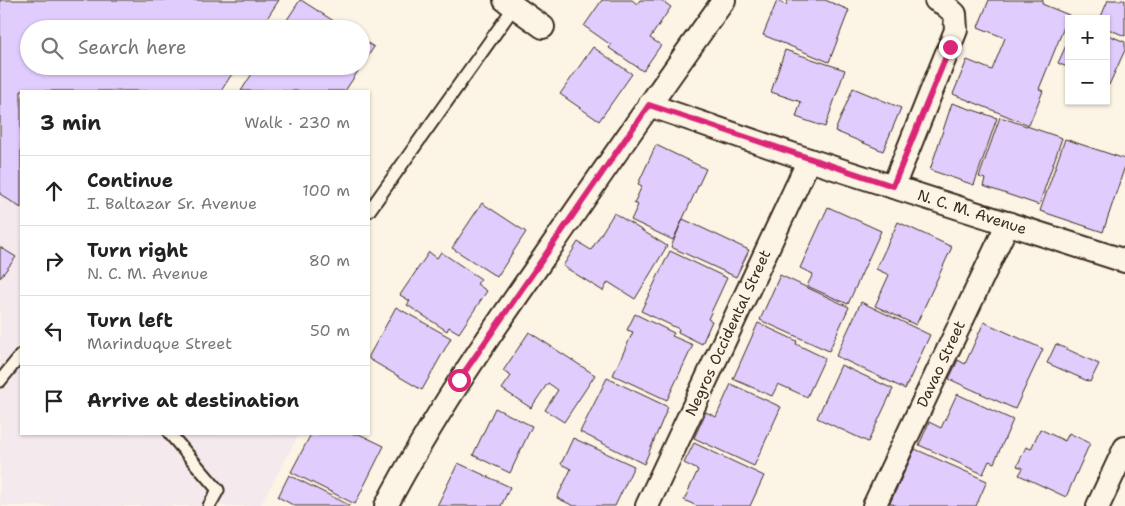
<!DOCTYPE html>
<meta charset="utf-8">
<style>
body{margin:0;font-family:"Shantell Sans",sans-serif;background:#f2f2f2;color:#222}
.controls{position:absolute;right:15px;top:15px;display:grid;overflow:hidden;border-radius:0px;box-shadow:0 1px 4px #0004}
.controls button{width:45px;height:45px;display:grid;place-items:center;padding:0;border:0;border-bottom:1px solid #e0e0e0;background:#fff;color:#222;font:25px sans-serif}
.stop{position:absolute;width:15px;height:15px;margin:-11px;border:4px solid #db2777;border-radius:50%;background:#fff}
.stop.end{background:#db2777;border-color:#fff;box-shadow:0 1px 5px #0008}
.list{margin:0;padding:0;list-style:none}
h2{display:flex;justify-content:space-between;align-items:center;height:65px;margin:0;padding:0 20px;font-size:21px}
h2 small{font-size:16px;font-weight:400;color:#767676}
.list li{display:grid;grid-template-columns:32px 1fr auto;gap:15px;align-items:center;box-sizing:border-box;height:70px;padding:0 20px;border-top:1px solid #e0e0e0}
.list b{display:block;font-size:19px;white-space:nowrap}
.list p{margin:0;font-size:16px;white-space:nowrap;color:#767676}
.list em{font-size:16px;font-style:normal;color:#767676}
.icon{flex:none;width:28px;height:28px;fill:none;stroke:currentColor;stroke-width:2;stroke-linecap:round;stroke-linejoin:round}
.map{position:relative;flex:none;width:1125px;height:506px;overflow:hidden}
.search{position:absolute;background:#fff;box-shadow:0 1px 4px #0004;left:20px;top:20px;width:350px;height:55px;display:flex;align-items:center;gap:12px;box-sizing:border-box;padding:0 18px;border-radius:28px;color:#767676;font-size:19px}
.panel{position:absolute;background:#fff;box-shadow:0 1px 4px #0004;left:20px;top:90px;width:350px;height:345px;border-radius:0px}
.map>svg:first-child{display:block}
</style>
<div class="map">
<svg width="1125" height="506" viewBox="0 0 1125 506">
<rect width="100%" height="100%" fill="#fcf5e5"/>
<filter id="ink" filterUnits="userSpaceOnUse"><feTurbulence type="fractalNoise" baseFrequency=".02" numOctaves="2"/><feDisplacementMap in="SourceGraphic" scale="10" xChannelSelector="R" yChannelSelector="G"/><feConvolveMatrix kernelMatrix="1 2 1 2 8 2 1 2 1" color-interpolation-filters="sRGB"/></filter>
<g filter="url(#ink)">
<path fill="#f4e9ec" d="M0 0H279L260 29H29V66H237L221 91H21V434H299L260 506H0Z"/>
<g fill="#e1ccfe" stroke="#3b2a1e">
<path d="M0 0H279L260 29H29V66H237L221 91H21V208L0 194Z"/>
<path d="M300 0H301L346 29H281Z"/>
<path d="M602 0H632L637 4 640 0H661L671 7 650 38 661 45 643 71 609 48 611 45 584 26Z"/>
<path d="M788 0H825L849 10 829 62 763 35 777 1 786 5Z"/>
<path d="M989 0H1043L1042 4 1069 15 1039 89 1043 91 1029 125 953 94 967 60 992 70 1005 38 978 27Z"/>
<path d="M1108 0H1125V36L1106 28V19H1100Z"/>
<path d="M1106 34 1125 42V50L1109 85 1106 84Z"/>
<path d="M361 39 374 47 345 91H285L282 90 281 91H241L257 66H308L321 74 326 66H361Z"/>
<path d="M1069 39V68L1058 63Z"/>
<path d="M593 47 632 74 599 121 560 94Z"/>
<path d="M785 50 845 70 825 127 796 117 801 102 771 92Z"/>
<path d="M853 88 901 108 883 151 835 131Z"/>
<path d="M952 103 997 118 974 185 930 170Z"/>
<path d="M1000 117 1062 138 1039 205 983 186 985 179 979 177Z"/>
<path d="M1065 139 1125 159V166L1103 232 1040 211Z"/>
<path d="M656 145 706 169 673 240 631 220 638 205 634 203 642 186 638 184Z"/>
<path d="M482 203 526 232 497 277 452 248Z"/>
<path d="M828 207 881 231 848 304 807 286 813 274 800 268Z"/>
<path d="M614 213 667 246 635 299 608 282 603 291 563 266 578 242 591 250Z"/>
<path d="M683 219 749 250 736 277 671 247Z"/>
<path d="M898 222 952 247 916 325 875 306 889 275 876 269Z"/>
<path d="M0 247 16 257 0 278Z"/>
<path d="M670 251 727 278 708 319 712 321 702 344 678 332 679 329 641 311Z"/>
<path d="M429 252 437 258 441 252 481 279 477 284 487 291 459 333 449 327 447 331 407 305 410 301 400 295Z"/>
<path d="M780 275 849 307 829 351 760 320Z"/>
<path d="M861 302 930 335 905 389 836 356Z"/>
<path d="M396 307 451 338 422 390 369 359V356Z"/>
<path d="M635 314 674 333 672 336 693 345 667 400 613 375 633 332 627 330Z"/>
<path d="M984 322 1043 349 1015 409 949 379 958 360 965 364Z"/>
<path d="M758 323 797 341 796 344 825 358 807 397 778 384 772 396 733 379Z"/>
<path d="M529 332 595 375 564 422 545 410 558 390 548 383 531 408 502 389 511 376 503 371Z"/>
<path d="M1056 344 1099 364 1090 382 1047 363Z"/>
<path d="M841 365 893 389 868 442 817 418Z"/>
<path d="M607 378 668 407 644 464 580 432Z"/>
<path d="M731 384 781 407 754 466 694 438 706 412 716 417Z"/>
<path d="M957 394 1013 420 994 463 989 461 983 474 919 445 929 422 941 428Z"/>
<path d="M495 408 532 426 510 473 473 455Z"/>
<path d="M1040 429 1065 441 1069 433 1090 443 1066 497 1019 475 1023 468 1017 466 1026 447 1031 449Z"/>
<path d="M311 434H359L384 446 355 504 291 472Z"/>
<path d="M573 438 634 466 615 506H574L557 498 571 469 561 464Z"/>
<path d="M694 443 764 476 750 506H697L684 500 698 470 684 463Z"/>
<path d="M915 449 987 481 976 506H897L890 503Z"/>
<path d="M458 463 510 487 501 506H437Z"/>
<path d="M289 475 349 505V506H295L278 497Z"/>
</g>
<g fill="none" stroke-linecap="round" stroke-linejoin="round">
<defs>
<g id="service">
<path d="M369 211 514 7"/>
<path d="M0 381 21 355"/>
<path d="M170 434 218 490 209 506"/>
</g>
<g id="minor">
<path d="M505 0 543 27"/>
<path d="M649 105 809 160 1125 261"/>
<path d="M893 187 956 30 955 14 944 4 936 0"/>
<path d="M386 506C431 420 486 340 542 260 602 173 662 86 724 0"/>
<path d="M647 506 809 160"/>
<path d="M874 506 1008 223"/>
<path d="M1098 506 1125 448"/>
</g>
</defs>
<use href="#service" stroke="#3b2a1e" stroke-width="15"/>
<use href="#minor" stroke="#3b2a1e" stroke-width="26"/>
<use href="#service" stroke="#fcf5e5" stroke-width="11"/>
<use href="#minor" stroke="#fcf5e5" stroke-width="22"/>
</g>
</g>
<g fill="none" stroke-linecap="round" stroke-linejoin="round" filter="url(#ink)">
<path stroke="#db2777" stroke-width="6" d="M459 380 649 105 893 186 950 47"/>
</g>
<g text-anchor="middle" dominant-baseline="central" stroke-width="4" stroke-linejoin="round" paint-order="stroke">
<g font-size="15" fill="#3b2a1e" stroke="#fcf5e5">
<text transform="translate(972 212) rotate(18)">N. C. M. Avenue</text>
<text transform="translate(728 333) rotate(-65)">Negros Occidental Street</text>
<text transform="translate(941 364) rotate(-65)">Davao Street</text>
</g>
</g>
</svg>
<div class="controls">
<button>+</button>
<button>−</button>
</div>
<div class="stop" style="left:459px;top:380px"></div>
<div class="stop end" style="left:950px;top:47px"></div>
<div class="search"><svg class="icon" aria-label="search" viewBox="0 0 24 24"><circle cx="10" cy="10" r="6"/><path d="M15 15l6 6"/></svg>Search here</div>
<section class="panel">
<h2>3 min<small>Walk · 230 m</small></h2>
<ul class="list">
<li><svg class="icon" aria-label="ahead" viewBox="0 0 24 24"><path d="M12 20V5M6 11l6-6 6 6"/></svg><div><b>Continue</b><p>I. Baltazar Sr. Avenue</p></div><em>100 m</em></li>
<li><svg class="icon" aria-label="right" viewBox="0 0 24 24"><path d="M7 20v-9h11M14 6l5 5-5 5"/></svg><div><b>Turn right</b><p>N. C. M. Avenue</p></div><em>80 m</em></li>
<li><svg class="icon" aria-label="left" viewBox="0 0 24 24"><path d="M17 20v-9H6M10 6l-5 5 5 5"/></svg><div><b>Turn left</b><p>Marinduque Street</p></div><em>50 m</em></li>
<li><svg class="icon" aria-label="arrive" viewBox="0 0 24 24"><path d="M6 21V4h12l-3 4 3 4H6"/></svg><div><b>Arrive at destination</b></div></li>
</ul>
</section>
</div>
